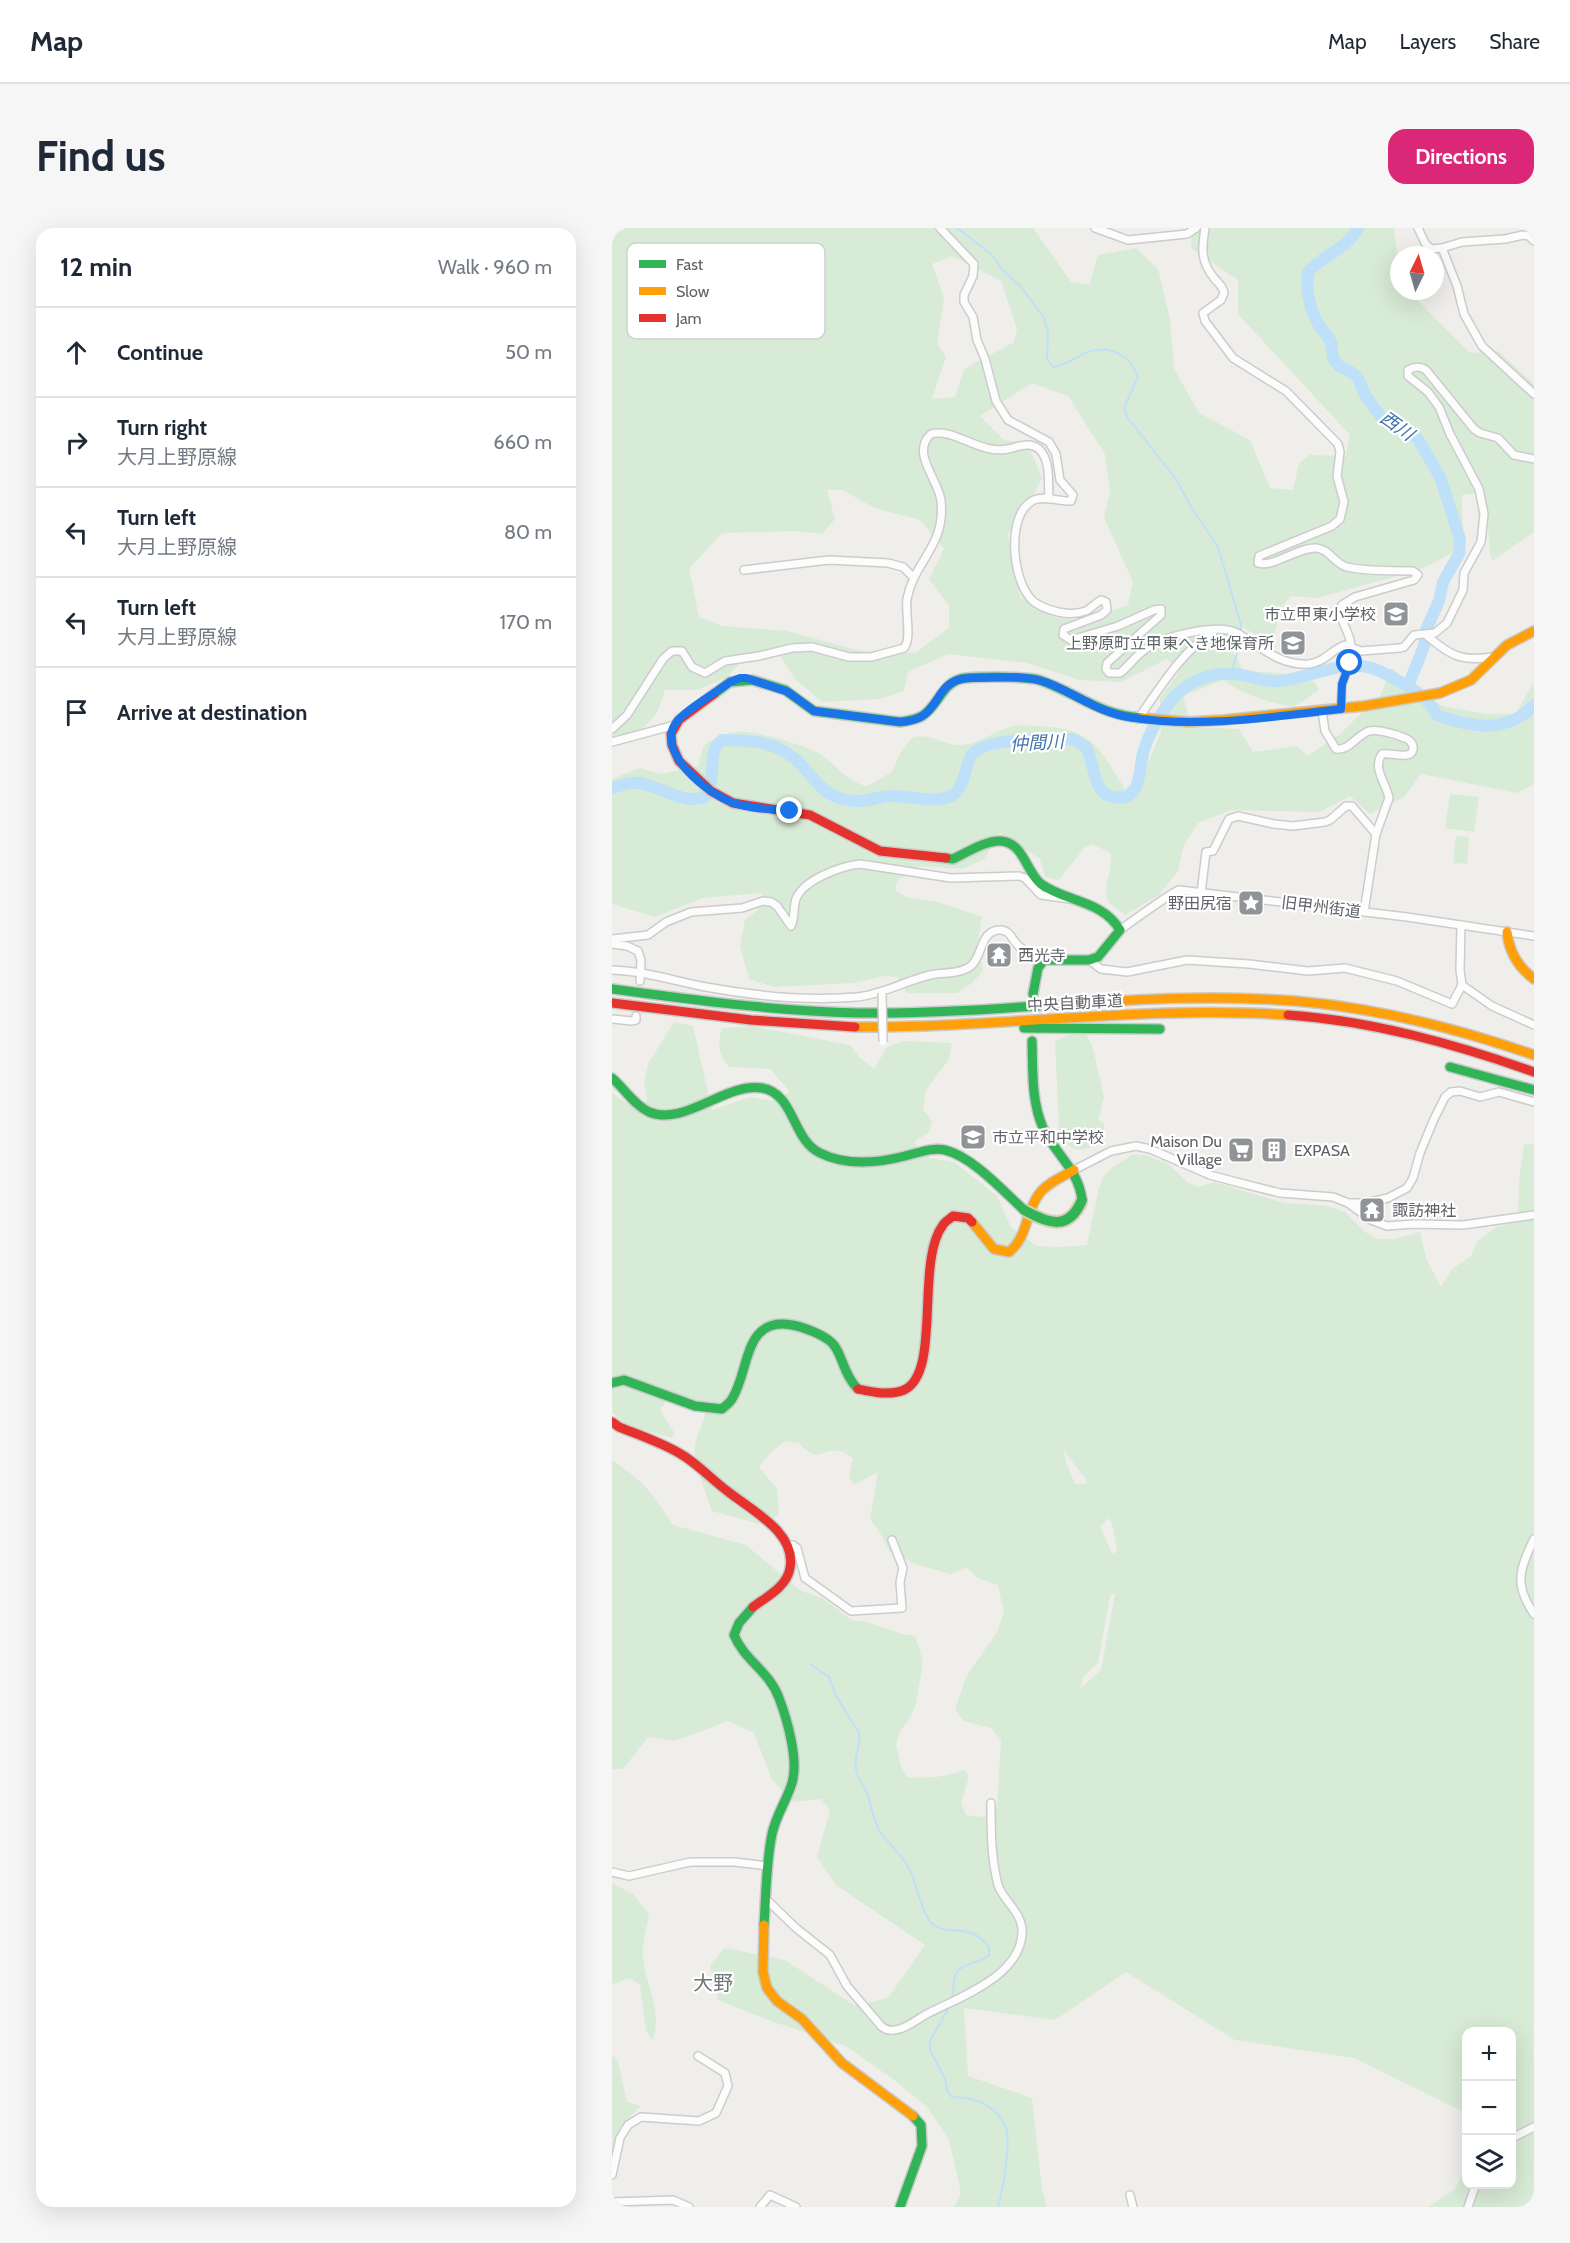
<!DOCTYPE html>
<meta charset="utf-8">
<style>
body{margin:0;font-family:Cabin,"Noto Sans JP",sans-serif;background:#f6f6f7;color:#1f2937}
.controls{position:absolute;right:18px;bottom:18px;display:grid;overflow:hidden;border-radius:12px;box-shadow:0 6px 24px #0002}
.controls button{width:54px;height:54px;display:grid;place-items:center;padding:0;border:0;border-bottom:2px solid #e0e1e3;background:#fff;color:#1f2937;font:30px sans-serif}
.compass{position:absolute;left:778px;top:18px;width:54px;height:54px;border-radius:50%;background:#fff;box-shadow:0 6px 24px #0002;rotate:5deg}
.stop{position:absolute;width:18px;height:18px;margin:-14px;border:4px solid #1a73e8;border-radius:50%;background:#fff}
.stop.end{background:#1a73e8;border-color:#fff;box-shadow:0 2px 6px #0008}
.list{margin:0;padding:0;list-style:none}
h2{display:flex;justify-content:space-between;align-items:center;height:78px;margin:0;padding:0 24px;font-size:26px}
h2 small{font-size:20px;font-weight:400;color:#747a83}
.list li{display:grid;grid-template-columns:39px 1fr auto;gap:18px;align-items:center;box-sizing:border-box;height:90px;padding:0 24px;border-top:2px solid #e0e1e3}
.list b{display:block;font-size:22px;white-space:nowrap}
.list p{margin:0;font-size:20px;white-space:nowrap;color:#747a83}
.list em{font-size:20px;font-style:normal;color:#747a83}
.icon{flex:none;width:33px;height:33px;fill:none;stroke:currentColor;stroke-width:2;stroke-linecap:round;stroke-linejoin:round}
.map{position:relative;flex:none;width:922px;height:1979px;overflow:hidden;border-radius:18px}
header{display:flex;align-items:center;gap:36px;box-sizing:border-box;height:84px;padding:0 30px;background:#fff;border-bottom:2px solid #e0e1e3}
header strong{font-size:28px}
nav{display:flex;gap:33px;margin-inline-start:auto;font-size:21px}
.intro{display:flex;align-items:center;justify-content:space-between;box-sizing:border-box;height:144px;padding:0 36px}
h1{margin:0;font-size:42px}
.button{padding:15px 27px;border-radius:18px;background:#db2777;color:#fff;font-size:21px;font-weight:700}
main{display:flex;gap:36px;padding:0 36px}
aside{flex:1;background:#fff;border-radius:18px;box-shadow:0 6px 24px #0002}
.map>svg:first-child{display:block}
</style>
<header>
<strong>Map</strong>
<nav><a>Map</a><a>Layers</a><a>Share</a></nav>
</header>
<div class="intro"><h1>Find us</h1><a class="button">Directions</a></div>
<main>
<aside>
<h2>12 min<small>Walk · 960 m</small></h2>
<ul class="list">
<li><svg class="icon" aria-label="ahead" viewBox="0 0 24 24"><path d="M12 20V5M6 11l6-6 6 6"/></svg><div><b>Continue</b></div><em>50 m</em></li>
<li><svg class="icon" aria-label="right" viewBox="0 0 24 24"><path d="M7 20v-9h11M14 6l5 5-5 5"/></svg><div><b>Turn right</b><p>大月上野原線</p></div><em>660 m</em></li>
<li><svg class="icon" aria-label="left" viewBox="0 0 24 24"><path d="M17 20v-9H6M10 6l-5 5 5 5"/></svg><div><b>Turn left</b><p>大月上野原線</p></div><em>80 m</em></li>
<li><svg class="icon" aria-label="left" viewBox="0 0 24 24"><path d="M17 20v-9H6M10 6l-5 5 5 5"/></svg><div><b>Turn left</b><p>大月上野原線</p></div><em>170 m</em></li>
<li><svg class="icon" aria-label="arrive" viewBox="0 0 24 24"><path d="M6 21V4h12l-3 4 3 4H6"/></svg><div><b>Arrive at destination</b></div></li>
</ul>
</aside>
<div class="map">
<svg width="922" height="1979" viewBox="0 0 922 1979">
<rect width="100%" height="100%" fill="#efeeea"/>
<g fill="#d8ebd6" fill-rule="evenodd">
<path d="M0 0H421L459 54 477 57 486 27 524 20 546 41 558 91 562 141 587 185 638 212 658 260 681 262 687 236 697 227 734 228 738 207 626 86V52L579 20 580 0H782L787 40V63H796L858 125 886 123 922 156V304L880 333 878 324 873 264 850 267 851 319 810 341 767 353 705 370 679 368 668 381 662 409 652 412 629 398 619 421 632 443 667 445 702 453 707 462 682 479C656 475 633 467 611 452L571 468 580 499 627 501 641 524 684 518 696 528 728 506 769 466 779 440 830 478 874 486H903L922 454V556L905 565 809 546 792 569 758 586 738 568 708 584 619 582 586 595 571 619 566 643 547 667 513 687C508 683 501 679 497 674 489 662 501 641 499 625L480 616 472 620 447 652 433 649 428 631 388 605 372 631 350 641 307 638 285 653 283 662 294 669 326 674 370 689 365 717 371 743 360 755 345 765H295L285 749 272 748 242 755 162 759 137 751 128 718 133 692 153 676 150 665 91 670 43 689 0 676V551L28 540 49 546 86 538 92 517C103 510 112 505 126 504 142 502 196 518 210 527 224 538 237 555 255 558L280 544 288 525 301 509C321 505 332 518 350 517 367 516 381 504 397 499 406 496 416 498 425 498 480 500 486 519 513 561L533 541 549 504 548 470 568 443 555 431 509 454 467 452 415 435 336 426 296 444 292 463 268 471 210 474 183 451 164 422 137 427 113 450 85 462H53L45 485 29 503 0 513ZM340 28 389 53 405 101 402 114 352 141 343 169 320 171 334 129 325 116 332 70 320 36ZM420 155 456 168 493 226 498 264 492 290 521 354 516 377 475 393 445 390 408 369 396 306 412 284 430 250 416 216 392 212 368 188ZM215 262H230L263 280 308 292 332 321 317 351 337 378V400L303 425 249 423 175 403 110 398 87 389 77 341 110 305 184 303 210 306 223 291Z"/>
<path d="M838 566 867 569 862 604 833 600Z"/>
<path d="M844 608 857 609 855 636 841 635Z"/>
<path d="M62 794 81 798 100 882 139 869 160 873 178 864 158 841 117 839C106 824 105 818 110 800L139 798 238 817 247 829 262 841 275 819 291 813 340 815 337 831 314 862 311 881 320 893 317 904 302 914 318 930 342 934 385 968 399 999 425 1018 448 1019 475 1017 486 963 491 949 501 939 520 927H534L556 936 576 955 587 959 602 954 672 975 716 978 733 984 753 1004 766 1011H783L808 1004 814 1030 829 1059 840 1041 859 1028 865 1014 884 999 906 994 907 953 912 917 922 916V1979H816L843 1961 854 1938 855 1956H900V1804H855L854 1885 742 1830 623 1812 514 1744 443 1792 352 1780 356 1848 420 1870 430 1961 435 1979H342L349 1965 337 1911 315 1879 282 1852 234 1818 159 1793 106 1772 98 1737 113 1720 173 1732 243 1778 276 1770 313 1717 224 1657 205 1629 218 1582 209 1571 182 1574 160 1552 142 1505 116 1493 63 1513 36 1509 11 1541H0V1232C31 1253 41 1265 61 1297L134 1317 189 1363 210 1370 240 1392 255 1394 290 1406 303 1408 311 1433 304 1476 298 1490 288 1503 284 1516 289 1539 295 1549C316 1551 333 1549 353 1542L357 1548 349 1575 354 1587 370 1589 385 1580 389 1512 379 1500 352 1493 343 1482 354 1449 385 1404 392 1384 386 1357 367 1351 354 1339 339 1346 306 1337 277 1323 270 1308 258 1291 266 1244 242 1257 237 1250 241 1230C237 1228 231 1223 228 1223 208 1219 208 1238 187 1215L173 1213 159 1224 147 1239 165 1261 167 1287 147 1296 100 1283C95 1268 80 1232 83 1217 86 1200 94 1196 94 1175L59 1164 48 1182 63 1206 59 1210 15 1197 0 1184V865L32 887 35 871 32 855 36 836ZM451 1221 475 1253 473 1256H463L454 1234ZM497 1290 501 1299 505 1323 500 1326 488 1298ZM503 1365 489 1442 468 1460 472 1448 486 1435 498 1367Z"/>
<path d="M474 806 481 821 492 869 486 892 492 896 491 913C471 925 456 927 447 901L443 813 456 807Z"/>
<path d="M0 1655 21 1666 37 1686C35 1699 30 1715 31 1729 33 1756 52 1786 40 1812L34 1802 28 1757 18 1750 0 1756Z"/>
<path d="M0 1826 6 1833 15 1874 29 1878 8 1899 0 1932Z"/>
</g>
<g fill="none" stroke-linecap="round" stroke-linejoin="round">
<g stroke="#bfe0f9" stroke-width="2">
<path d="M345 0 379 26 391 42 409 59 432 90 436 105 435 131 441 139C455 138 463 129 476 124 498 116 519 128 526 149L512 180 516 190 564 251 581 282 606 319 629 397V405"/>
<path d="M619 446 629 411"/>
<path d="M198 1436 217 1449 224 1468 247 1505C250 1517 241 1528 244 1541 245 1549 252 1558 255 1566 260 1578 261 1593 269 1605 277 1616 288 1625 295 1637 305 1653 307 1677 317 1692 331 1712 356 1691 377 1719V1727C367 1736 349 1735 344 1746 341 1753 342 1763 340 1771"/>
<path d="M339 1776 318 1813V1822L333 1851 335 1863 340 1869C349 1870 360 1870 368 1874 379 1879 390 1888 394 1900 399 1917 391 1961 386 1979"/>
</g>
<g stroke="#bfe0f9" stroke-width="12">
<path d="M746 0C733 23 712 26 696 44L695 61 699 80 705 94 719 114 721 130 727 138 739 144 746 150 753 167 771 192 799 205 806 211 828 249 848 311 847 326 831 354 827 373 814 402 812 418 796 458"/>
<path d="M0 560C9 558 17 553 27 555 50 559 68 575 91 570 108 554 92 525 110 512 128 512 152 513 168 521 203 538 202 574 249 573 260 572 270 568 281 568 299 568 322 576 339 568 353 560 352 541 359 528 369 510 435 511 455 511H461L474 519C485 539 478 574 513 569 518 568 521 564 523 561 529 550 528 534 532 522 537 505 548 487 558 474 579 448 608 441 639 449 648 451 657 454 666 453 698 451 728 431 760 440 770 443 779 449 788 454 805 463 815 470 825 487 859 500 895 506 922 477"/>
</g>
<defs>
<g id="street">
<path d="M328 0 362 36 361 48 352 67V74L361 89 365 112 373 131 384 173 396 192 437 214 444 226 448 252 461 267 459 273C447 274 434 267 422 272 393 285 400 355 421 373 428 379 438 382 446 384 455 386 465 386 474 383 479 380 484 375 489 372L494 374 495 382 489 387 452 401 451 407 459 412 506 398 542 382 549 381V387L495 435 494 441 497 445H508C518 437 524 427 535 420 554 408 607 394 627 406 650 420 669 438 697 436 713 434 719 422 733 417L749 423 788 420 792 419 802 407 823 405 835 395 851 362 852 345 869 314 872 286 867 261 838 206 827 179 816 164 796 148V142C803 138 808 138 814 142L862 201 868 205 886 210 902 227 922 231"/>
<path d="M483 0 516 12 575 6 584 0"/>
<path d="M593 0C590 20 588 33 602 50 606 55 611 58 612 65L609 72 591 85 593 93 621 130 674 163 726 216 728 224 725 248 732 274 728 291 720 298 647 328 646 335C661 340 686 319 704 320 718 321 722 336 735 339 756 344 780 342 801 343L806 347 802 352 743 369 730 377C725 393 739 403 739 419"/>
<path d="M806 0 813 15 819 21 830 20 850 14 893 11 911 7 917 8 922 13"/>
<path d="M830 20 845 58 852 86 870 118 922 166"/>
<path d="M132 342 217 332 276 335 291 339 301 349"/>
<path d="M814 407C839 428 849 434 882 429"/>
<path d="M729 481 730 456 743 422"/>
<path d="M710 483 713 503 724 521C737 523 745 507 757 503 766 501 777 505 785 507 789 509 795 510 798 513 803 518 802 527 794 527 786 528 778 525 770 526 760 540 774 555 777 570L764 606 752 684"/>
<path d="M526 491C548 460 569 424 601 404"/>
<path d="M0 501 15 487 51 431 60 423H70L80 439 93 445 113 433 147 428 180 420 200 419 237 429H259L292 420C300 411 293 384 295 371 302 333 334 318 329 273 327 252 298 225 319 206 341 199 368 227 396 221 406 219 417 213 427 221 439 232 436 256 437 271"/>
<path d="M0 514 63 497"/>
<path d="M589 665 594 624 601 623 617 591 626 588 662 596 681 598 713 594 718 592 734 578H740L764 606"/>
<path d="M849 697 848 742 850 757 880 778 922 797"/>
<path d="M508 702C516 696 562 663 567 662L795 689 922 708"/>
<path d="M0 711 36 707 54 694 79 684 130 680 151 673 159 674 165 678 179 698C183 690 181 680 184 671 191 652 229 638 248 636L339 650 407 648 413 650 429 667 458 671"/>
<path d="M0 716 15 718 26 723 29 732 28 753"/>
<path d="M477 732 489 741 515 744 575 732 637 736 696 743 733 740 785 753 840 776 850 757"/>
<path d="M0 742C32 743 63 753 94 759 143 768 195 773 245 769 273 766 296 751 323 746 334 745 350 745 359 738 371 728 368 701 389 702 400 703 400 714 408 719 415 725 423 729 432 732"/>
<path d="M0 791 20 793 24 792V788"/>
<path d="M462 942 499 923 524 918 538 921 598 947 628 955 668 965 721 969 736 975 759 992 775 998 802 996 851 997 922 987"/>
<path d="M736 975H754L776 970 795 960 801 950 808 925 822 891 833 869 839 864 848 863 868 869 887 864 922 874"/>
<path d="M922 1311C907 1342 902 1357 922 1386"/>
<path d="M177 1318 181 1317 185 1320 193 1350 239 1383 290 1380 288 1354 291 1340 280 1312"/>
<path d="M0 1644 17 1648 78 1634H123L156 1638"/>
<path d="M155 1672 184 1700 218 1727 235 1758 269 1798C282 1810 301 1794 313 1787 346 1769 413 1748 410 1700 408 1683 391 1672 386 1657 379 1630 379 1602 379 1575"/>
<path d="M900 1910 922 1899"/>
<path d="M0 1947 8 1910 16 1897 29 1889 87 1893 104 1885 116 1858 113 1845 86 1828"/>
<path d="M518 1967 521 1979"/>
<path d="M0 1974 61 1972 77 1979"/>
<path d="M148 1979 158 1967 184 1979"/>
<path d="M856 1979 864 1956"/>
</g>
<g id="fast">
<path d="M102 466 118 454 140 452 173 462 202 483 288 494C296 493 303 492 310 488 327 478 330 452 354 450 369 449 414 448 427 452 466 465 486 487 530 490"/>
<path d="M334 630 341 631C354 625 374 612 389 613 412 615 414 644 429 656 454 674 490 672 508 702L486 729 477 732H432L426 740 421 766"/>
<path d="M0 761C81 772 163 783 245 785 314 786 382 781 451 776"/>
<path d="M412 800 548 801"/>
<path d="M420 813C421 842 419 872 431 900 443 926 467 942 470 972"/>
<path d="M838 839 922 862"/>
<path d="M0 850C12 860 22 877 37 884 72 899 114 854 150 860 183 866 180 912 208 925 234 938 266 935 293 928 306 925 320 919 333 922 361 929 391 963 412 982"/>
<path d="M0 1155 12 1152 83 1178 110 1181C113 1178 118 1175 120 1171 138 1143 131 1088 180 1097 191 1099 210 1106 219 1114 230 1123 231 1147 246 1161"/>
<path d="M141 1379 127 1395 122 1407C132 1432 158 1444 167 1470 175 1491 187 1532 180 1555 175 1572 164 1587 160 1606 154 1635 154 1667 152 1697"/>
<path d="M288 1979 310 1918 309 1897 301 1888"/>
</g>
<g id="slow">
<path d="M530 490 576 494 611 492 752 478 828 465 859 452 895 417 922 403"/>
<path d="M895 704C897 724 906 739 922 751"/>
<path d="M451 776C528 771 605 767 683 773 765 780 844 800 922 827"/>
<path d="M243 799C388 800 532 777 676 787"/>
<path d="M360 994 382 1021 397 1024C416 1009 413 985 427 966 435 955 450 949 462 942"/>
<path d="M152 1697 151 1744 155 1760 165 1773 190 1791 230 1835 301 1888"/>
</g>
<g id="jam">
<path d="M102 466 67 492 59 506 60 517 67 533 99 563 121 575 198 587 268 623 334 630"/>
<path d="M0 775 139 792 243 799"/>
<path d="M676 787C761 793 843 816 922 844"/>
<path d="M246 1161C260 1164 278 1168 292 1162 330 1145 303 1033 331 997 333 993 338 991 341 988L356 990 360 994"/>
<path d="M0 1194 7 1199C27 1207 48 1214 67 1225 85 1235 98 1250 114 1262 137 1281 185 1304 178 1340 175 1359 154 1369 141 1379"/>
</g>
</defs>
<use href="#street" stroke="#cbcccc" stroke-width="10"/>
<use href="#fast" stroke="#cacacb" stroke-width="12"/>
<use href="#slow" stroke="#cacacb" stroke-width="12"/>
<use href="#jam" stroke="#cacacb" stroke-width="12"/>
<use href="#street" stroke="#fdfcfc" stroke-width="7"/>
<use href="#fast" stroke="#30b455" stroke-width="9"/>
<use href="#slow" stroke="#ff9f0a" stroke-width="9"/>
<use href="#jam" stroke="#e5322d" stroke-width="9"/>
<defs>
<path id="street-bridge" d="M270 765 271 814"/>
<path id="fast-bridge" d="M412 982C437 996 457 1003 470 972"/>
</defs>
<use href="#street-bridge" stroke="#cbcccc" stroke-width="10" stroke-linecap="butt"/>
<use href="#fast-bridge" stroke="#d7ceb8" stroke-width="14" stroke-linecap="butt"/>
<use href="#street-bridge" stroke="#fdfcfc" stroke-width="7"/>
<use href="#fast-bridge" stroke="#30b455" stroke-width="10"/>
</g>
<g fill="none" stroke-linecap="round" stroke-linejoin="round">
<path stroke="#1a73e8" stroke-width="8" d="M178 583C159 581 137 581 119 574 95 565 45 525 63 496 70 484 106 463 118 454L128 450H134L176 464 202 483 288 494C335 492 316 450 360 450 384 450 413 446 436 455 464 466 486 484 516 489 585 501 660 489 729 481L730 456 738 435"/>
</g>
<defs>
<symbol id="school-square" viewBox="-11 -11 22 22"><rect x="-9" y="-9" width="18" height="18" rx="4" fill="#919496" stroke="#fff"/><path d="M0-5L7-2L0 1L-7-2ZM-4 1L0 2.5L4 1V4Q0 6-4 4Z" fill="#fff"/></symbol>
<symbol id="sight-square" viewBox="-11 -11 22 22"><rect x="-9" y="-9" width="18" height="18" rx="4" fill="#919496" stroke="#fff"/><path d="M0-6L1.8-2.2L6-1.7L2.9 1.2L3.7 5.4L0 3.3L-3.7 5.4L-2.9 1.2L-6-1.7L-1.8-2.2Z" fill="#fff"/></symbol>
<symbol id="temple-square" viewBox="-11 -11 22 22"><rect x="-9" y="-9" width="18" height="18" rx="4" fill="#919496" stroke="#fff"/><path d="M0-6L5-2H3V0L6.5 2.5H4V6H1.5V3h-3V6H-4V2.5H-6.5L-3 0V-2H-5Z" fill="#fff"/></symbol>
<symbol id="supermarket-square" viewBox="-11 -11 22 22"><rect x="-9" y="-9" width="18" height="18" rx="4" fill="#919496" stroke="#fff"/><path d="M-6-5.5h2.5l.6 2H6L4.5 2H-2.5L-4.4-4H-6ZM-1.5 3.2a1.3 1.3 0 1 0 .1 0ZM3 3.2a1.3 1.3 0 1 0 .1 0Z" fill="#fff"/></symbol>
<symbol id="building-square" viewBox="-11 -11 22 22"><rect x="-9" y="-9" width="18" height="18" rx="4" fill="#919496" stroke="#fff"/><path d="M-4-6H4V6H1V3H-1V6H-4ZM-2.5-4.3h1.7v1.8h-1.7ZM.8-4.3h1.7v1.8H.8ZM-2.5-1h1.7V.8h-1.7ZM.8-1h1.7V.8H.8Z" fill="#fff"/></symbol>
</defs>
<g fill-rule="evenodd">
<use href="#school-square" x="769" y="371" width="30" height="30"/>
<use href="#school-square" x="666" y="400" width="30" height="30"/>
<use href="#sight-square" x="624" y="660" width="30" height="30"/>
<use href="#temple-square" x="372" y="712" width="30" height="30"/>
<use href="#school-square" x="346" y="894" width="30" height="30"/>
<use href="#supermarket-square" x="614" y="907" width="30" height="30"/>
<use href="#building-square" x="647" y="907" width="30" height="30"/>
<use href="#temple-square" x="745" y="967" width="30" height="30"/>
</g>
<g text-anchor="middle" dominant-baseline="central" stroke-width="4.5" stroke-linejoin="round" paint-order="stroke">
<g font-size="16" fill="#5f6368" stroke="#fff" text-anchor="end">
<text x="764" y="386">市立甲東小学校</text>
<text x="662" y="415">上野原町立甲東へき地保育所</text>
<text x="620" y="675">野田尻宿</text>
<text x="406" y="727" text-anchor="start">西光寺</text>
<text x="380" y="909" text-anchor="start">市立平和中学校</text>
<text x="610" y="913">Maison Du<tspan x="610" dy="18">Village</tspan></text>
<text x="682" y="922" text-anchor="start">EXPASA</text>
<text x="780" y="982" text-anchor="start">諏訪神社</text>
</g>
<g font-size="16" fill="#5f6368" stroke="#fff">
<text transform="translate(709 679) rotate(7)">旧甲州街道</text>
<text transform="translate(463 775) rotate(-3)">中央自動車道</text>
</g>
<g font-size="18" font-style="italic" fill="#4174aa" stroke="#fff">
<text transform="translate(785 198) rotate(35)">西川</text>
<text transform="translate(425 515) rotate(-3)">仲間川</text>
</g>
<g font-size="20" fill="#70757a" stroke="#fff">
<text x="101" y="1755">大野</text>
</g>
</g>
<rect x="15" y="15" width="198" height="96" rx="9" fill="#fff" stroke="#cfd0d2" stroke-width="1.5"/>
<rect x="27" y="32" width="27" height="8" fill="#30b455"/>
<rect x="27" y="59" width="27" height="8" fill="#ff9f0a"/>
<rect x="27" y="86" width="27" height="8" fill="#e5322d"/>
<g font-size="16" fill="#5f6368">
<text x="64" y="42">Fast</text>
<text x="64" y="69">Slow</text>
<text x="64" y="96">Jam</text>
</g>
</svg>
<div class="controls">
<button>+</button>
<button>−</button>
<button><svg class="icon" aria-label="layers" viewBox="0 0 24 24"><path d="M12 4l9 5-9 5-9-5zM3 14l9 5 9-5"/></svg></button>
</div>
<svg class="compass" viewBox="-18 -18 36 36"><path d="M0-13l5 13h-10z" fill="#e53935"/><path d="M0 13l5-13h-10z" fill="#747a83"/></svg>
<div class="stop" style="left:738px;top:435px"></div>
<div class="stop end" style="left:178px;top:583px"></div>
</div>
</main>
